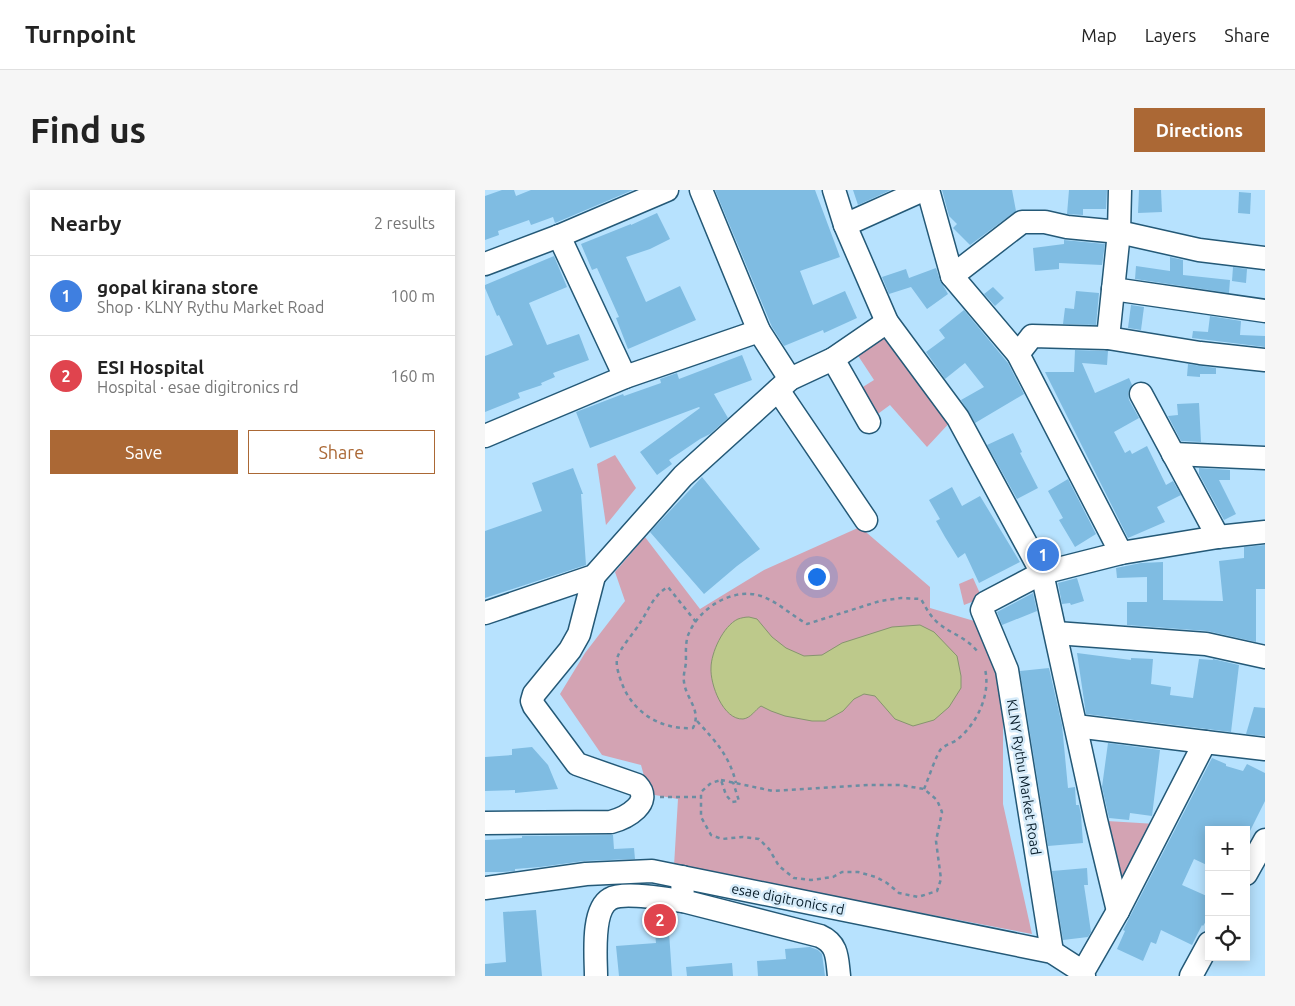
<!DOCTYPE html>
<meta charset="utf-8">
<style>
body{margin:0;font-family:Ubuntu,sans-serif;background:#f6f6f6;color:#222}
.controls{position:absolute;right:15px;bottom:15px;display:grid;overflow:hidden;border-radius:0px;box-shadow:0 2px 12px #0003}
.controls button{width:45px;height:45px;display:grid;place-items:center;padding:0;border:0;border-bottom:1px solid #e0e0e0;background:#fff;color:#222;font:25px sans-serif}
.you{position:absolute;left:331px;top:386px;width:18px;height:18px;margin:-12px;border:4px solid #fff;border-radius:50%;background:#1a73e8;box-shadow:0 0 0 8px #1a73e833}
.badge{display:grid;place-items:center;width:32px;height:32px;border-radius:50%;background:#ab6835;color:#fff;font-size:16px;font-weight:700}
.pin{position:absolute;translate:-50% -50%;border:2px solid #fff;box-shadow:0 1px 5px #0006}
.list{margin:0;padding:0;list-style:none}
h2{display:flex;justify-content:space-between;align-items:center;height:65px;margin:0;padding:0 20px;font-size:21px}
h2 small{font-size:16px;font-weight:400;color:#767676}
.list li{display:grid;grid-template-columns:32px 1fr auto;gap:15px;align-items:center;box-sizing:border-box;height:80px;padding:0 20px;border-top:1px solid #e0e0e0}
.list b{display:block;font-size:19px;white-space:nowrap}
.list p{margin:0;font-size:16px;white-space:nowrap;color:#767676}
.list em{font-size:16px;font-style:normal;color:#767676}
.actions{display:flex;gap:10px;padding:15px 20px}
.actions a{flex:1;padding:11px 0;border:1px solid #ab6835;border-radius:0px;text-align:center;font-size:18px;color:#ab6835}
.actions .main{background:#ab6835;color:#fff}
.icon{flex:none;width:28px;height:28px;fill:none;stroke:currentColor;stroke-width:2;stroke-linecap:round;stroke-linejoin:round}
.map{position:relative;flex:none;width:780px;height:786px;overflow:hidden;border-radius:0px}
header{display:flex;align-items:center;gap:30px;box-sizing:border-box;height:70px;padding:0 25px;background:#fff;border-bottom:1px solid #e0e0e0}
header strong{font-size:24px}
nav{display:flex;gap:28px;margin-inline-start:auto;font-size:18px}
.intro{display:flex;align-items:center;justify-content:space-between;box-sizing:border-box;height:120px;padding:0 30px}
h1{margin:0;font-size:35px}
.button{padding:12px 22px;border-radius:0px;background:#ab6835;color:#fff;font-size:18px;font-weight:700}
main{display:flex;gap:30px;padding:0 30px}
aside{flex:1;background:#fff;border-radius:0px;box-shadow:0 2px 12px #0003}
.map>svg:first-child{display:block}
</style>
<header>
<strong>Turnpoint</strong>
<nav><a>Map</a><a>Layers</a><a>Share</a></nav>
</header>
<div class="intro"><h1>Find us</h1><a class="button">Directions</a></div>
<main>
<aside>
<h2>Nearby<small>2 results</small></h2>
<ul class="list">
<li><span class="badge" style="background:#3f7fe0">1</span><div><b>gopal kirana store</b><p>Shop · KLNY Rythu Market Road</p></div><em>100 m</em></li>
<li><span class="badge" style="background:#e0444e">2</span><div><b>ESI Hospital</b><p>Hospital · esae digitronics rd</p></div><em>160 m</em></li>
</ul>
<div class="actions"><a class="main">Save</a><a>Share</a></div>
</aside>
<div class="map">
<svg width="780" height="786" viewBox="0 0 780 786">
<rect width="100%" height="100%" fill="#b7e2fe"/>
<g fill="#d3a3b3">
<path d="M397 141 468 229 442 257 405 215 390 226 373 200 389 190 370 161Z"/>
<path d="M130 265 151 298 121 335 112 274Z"/>
<path d="M375 337 445 397V418L496 433 518 483V614L547 744 189 676 193 609 164 604 156 575 117 565 75 504 100 463 140 411 130 382 160 347 215 419 279 380Z"/>
<path d="M488 388 497 408 479 415 474 394Z"/>
<path d="M622 631 671 634 638 698Z"/>
</g>
<path fill="#bdc98b" stroke="#86956e" d="M264 427 272 429 287 447 301 458 319 466 337 465 357 453 407 437 435 435 449 442 472 466 476 486V498L464 517 449 530 428 536 410 529 390 506 379 504 369 509 358 521 340 531H327L300 526 286 521 276 516C270 520 266 528 258 529 238 530 225 494 226 478 226 463 238 436 253 429 256 428 260 427 264 427Z"/>
<g fill="#7fbce2">
<path d="M17 0H29L31 6 46 0H148L70 33 68 27 46 35 44 30 13 41 14 45 0 50V6Z"/>
<path d="M230 0H330L355 67 315 81 328 115 360 101 372 128 339 143 338 140 299 156 287 137Z"/>
<path d="M368 0H406L373 15Z"/>
<path d="M457 0H527L531 21 485 55 468 38 472 34 464 26Z"/>
<path d="M584 0H622L621 19H598V25L582 24Z"/>
<path d="M654 0H676L677 22 653 23Z"/>
<path d="M754 2 766 3 765 24 753 23Z"/>
<path d="M172 23 185 49 165 59 141 67 161 112 195 96 211 130 143 159 131 128 134 127 112 78 107 80 96 54 146 34V35Z"/>
<path d="M579 50 620 54 617 75 574 73V79L550 81 548 58 579 54Z"/>
<path d="M69 66 82 97 44 113 62 155 94 144 104 170 68 183 70 187 56 193 57 195 33 203 35 208 0 222V166L28 155 14 125 12 126 0 98V95Z"/>
<path d="M685 67 698 70V85L745 90 744 103 650 89 651 76 685 81Z"/>
<path d="M748 77 762 79 761 93 747 91Z"/>
<path d="M451 78 455 90 463 104 442 119 426 97 404 104 397 87 421 79 424 88Z"/>
<path d="M508 97 519 108 510 116 499 104Z"/>
<path d="M591 101 614 103 611 135 578 134 580 118 589 119Z"/>
<path d="M646 115 659 117 656 140 643 138Z"/>
<path d="M479 120 523 173 539 204 490 233 476 210 499 197 480 173 460 189 441 162 460 148 454 140Z"/>
<path d="M725 126 756 131 755 145 780 146V157L707 148 708 141 723 142Z"/>
<path d="M590 160 623 161 622 175 597 173 610 203 644 188 647 195 643 203 644 210 654 228 629 242 640 263 645 260 647 264 662 256 681 295 688 291 696 305 672 317 680 332 643 348 560 182H589Z"/>
<path d="M257 165 267 190 229 204 243 228 225 244 215 249 184 270 187 274 172 285 155 262 215 218 214 217 105 258 91 222 138 204 139 206 176 193 175 189 192 183 194 189Z"/>
<path d="M703 174 731 178V184H715V187L702 186Z"/>
<path d="M714 213 716 252 696 251 683 226 693 225 692 214Z"/>
<path d="M528 243 537 262 535 263 553 298 532 309 502 255Z"/>
<path d="M88 278 98 304H96L101 375 0 408V341L57 321 47 293Z"/>
<path d="M714 278 745 280V290H734L751 324 739 330 714 284Z"/>
<path d="M217 287 275 359 252 376 219 404 165 342Z"/>
<path d="M583 289 611 344 590 357 574 330 578 328 563 301Z"/>
<path d="M467 297 477 316 495 306 535 372 494 393 480 363 473 368 460 347 451 331 455 329 444 310Z"/>
<path d="M780 355V399H771V452L722 441 642 435V412H662V387L632 388 631 378 656 373 678 372V410L738 411 734 371 759 368V357Z"/>
<path d="M592 388 599 411 586 415 585 413 577 414 573 393Z"/>
<path d="M548 403 552 421 517 435 512 422Z"/>
<path d="M592 463 646 470V468L668 469 666 494 686 497 685 505 708 508 714 469 728 470V469L754 475 746 542 601 524Z"/>
<path d="M564 478 577 535 583 598 590 597 591 615H594L596 625 598 653 563 656 535 481Z"/>
<path d="M769 517 780 518V546L761 544Z"/>
<path d="M623 553 675 560 667 626 645 623 644 630 624 628 617 597Z"/>
<path d="M47 557 63 575 73 599 30 603V600L0 601V567L27 565V559Z"/>
<path d="M727 568 741 574V576L758 581 762 574 780 583V611L764 643H761V640H724V676L709 669 697 695 724 707V732L721 731 718 736 717 735 707 755 676 740 671 754 666 752 658 771 632 759 640 741 638 740Z"/>
<path d="M128 645 129 659 149 658 150 669 99 671 55 677 30 679V681L17 682H0V650L37 648V646Z"/>
<path d="M602 678 603 695H599L606 742 603 747 578 750 567 681Z"/>
<path d="M51 720 57 786H0V774L21 772 18 722Z"/>
<path d="M184 742 187 786H134L131 756 171 753 170 743Z"/>
<path d="M325 757 333 760 337 764 340 786H273L272 771 301 769 300 759Z"/>
<path d="M247 773 248 786H202L201 777Z"/>
</g>
<g fill="none" stroke-linecap="round" stroke-linejoin="round">
<defs>
<g id="minor">
<path d="M216 0 274 141 305 189"/>
<path d="M349 0 360 35 402 132 473 228 557 383 611 630 633 721"/>
<path d="M443 0 467 86 533 164 636 363"/>
<path d="M360 35 438 0"/>
<path d="M74 46 140 187"/>
<path d="M0 74 74 46 182 0"/>
<path d="M467 86 537 32H560L582 37 634 42 714 60 780 68"/>
<path d="M628 99 780 121"/>
<path d="M623 148 634 42 635 0"/>
<path d="M533 164 547 146 623 148 715 163 780 170"/>
<path d="M348 169 384 232"/>
<path d="M293 200 381 330"/>
<path d="M656 204 733 347"/>
<path d="M0 246 140 187 274 141"/>
<path d="M688 264 780 268"/>
<path d="M0 423 109 386 198 286 305 189 348 169 402 132"/>
<path d="M571 443 721 454 780 467"/>
<path d="M591 536 720 552"/>
<path d="M0 633 126 632C141 628 169 613 152 595L92 574 49 516 47 511 49 504 85 460 94 444 109 386"/>
<path d="M761 684 780 650"/>
<path d="M197 687 198 711 335 746C353 754 352 768 354 786"/>
<path d="M0 698 101 684 167 681 567 762 598 782"/>
<path d="M567 762 522 480 497 420 500 413 557 383 636 363 733 347 780 342"/>
<path d="M111 786C111 767 106 720 125 709 138 701 181 709 198 711"/>
<path d="M599 786 598 782 633 721 720 552 780 559"/>
<path d="M706 786 724 753"/>
</g>
</defs>
<use href="#minor" stroke="#245977" stroke-width="25"/>
<g stroke="#6b8da2" stroke-width="2.5" stroke-dasharray="4 4" stroke-linecap="butt">
<path d="M211 432 183 397C169 404 163 421 155 433 149 443 134 459 132 469 131 475 133 482 135 488 145 521 174 540 208 538 217 520 201 509 199 492 198 486 200 479 201 473 201 464 200 451 204 443 215 417 249 397 276 406 293 412 306 425 322 434L395 411 416 408 436 409C441 418 445 426 453 433 466 444 481 447 492 461"/>
<path d="M212 531C231 552 244 565 251 593"/>
<path d="M236 590 288 601 383 595H415L439 599 452 610 457 622 451 651 456 689 452 701 433 707 414 703 402 693 391 687 373 682H357L348 687 326 690 309 688 294 676 284 659 274 649 258 647 237 649 226 645 216 627V602L226 593 236 590 241 605 247 612 254 611 248 592"/>
<path d="M439 599C443 590 451 565 456 559 460 555 468 553 473 549 492 533 506 505 500 479"/>
<path d="M175 607H216"/>
</g>
<use href="#minor" stroke="#fff" stroke-width="22"/>
</g>
<g text-anchor="middle" dominant-baseline="central" stroke-width="5" stroke-linejoin="round" paint-order="stroke">
<g font-size="14" fill="#071c29" stroke="#d7ecfa">
<text transform="translate(539 587) rotate(81)">KLNY Rythu Market Road</text>
<text transform="translate(303 709) rotate(11)">esae digitronics rd</text>
</g>
</g>
</svg>
<div class="controls">
<button>+</button>
<button>−</button>
<button><svg class="icon" aria-label="locate" viewBox="0 0 24 24"><circle cx="12" cy="12" r="6"/><path d="M12 2v4M12 18v4M2 12h4M18 12h4"/></svg></button>
</div>
<div class="you"></div>
<div class="pin badge" style="left:558px;top:365px;background:#3f7fe0">1</div>
<div class="pin badge" style="left:175px;top:730px;background:#e0444e">2</div>
</div>
</main>
